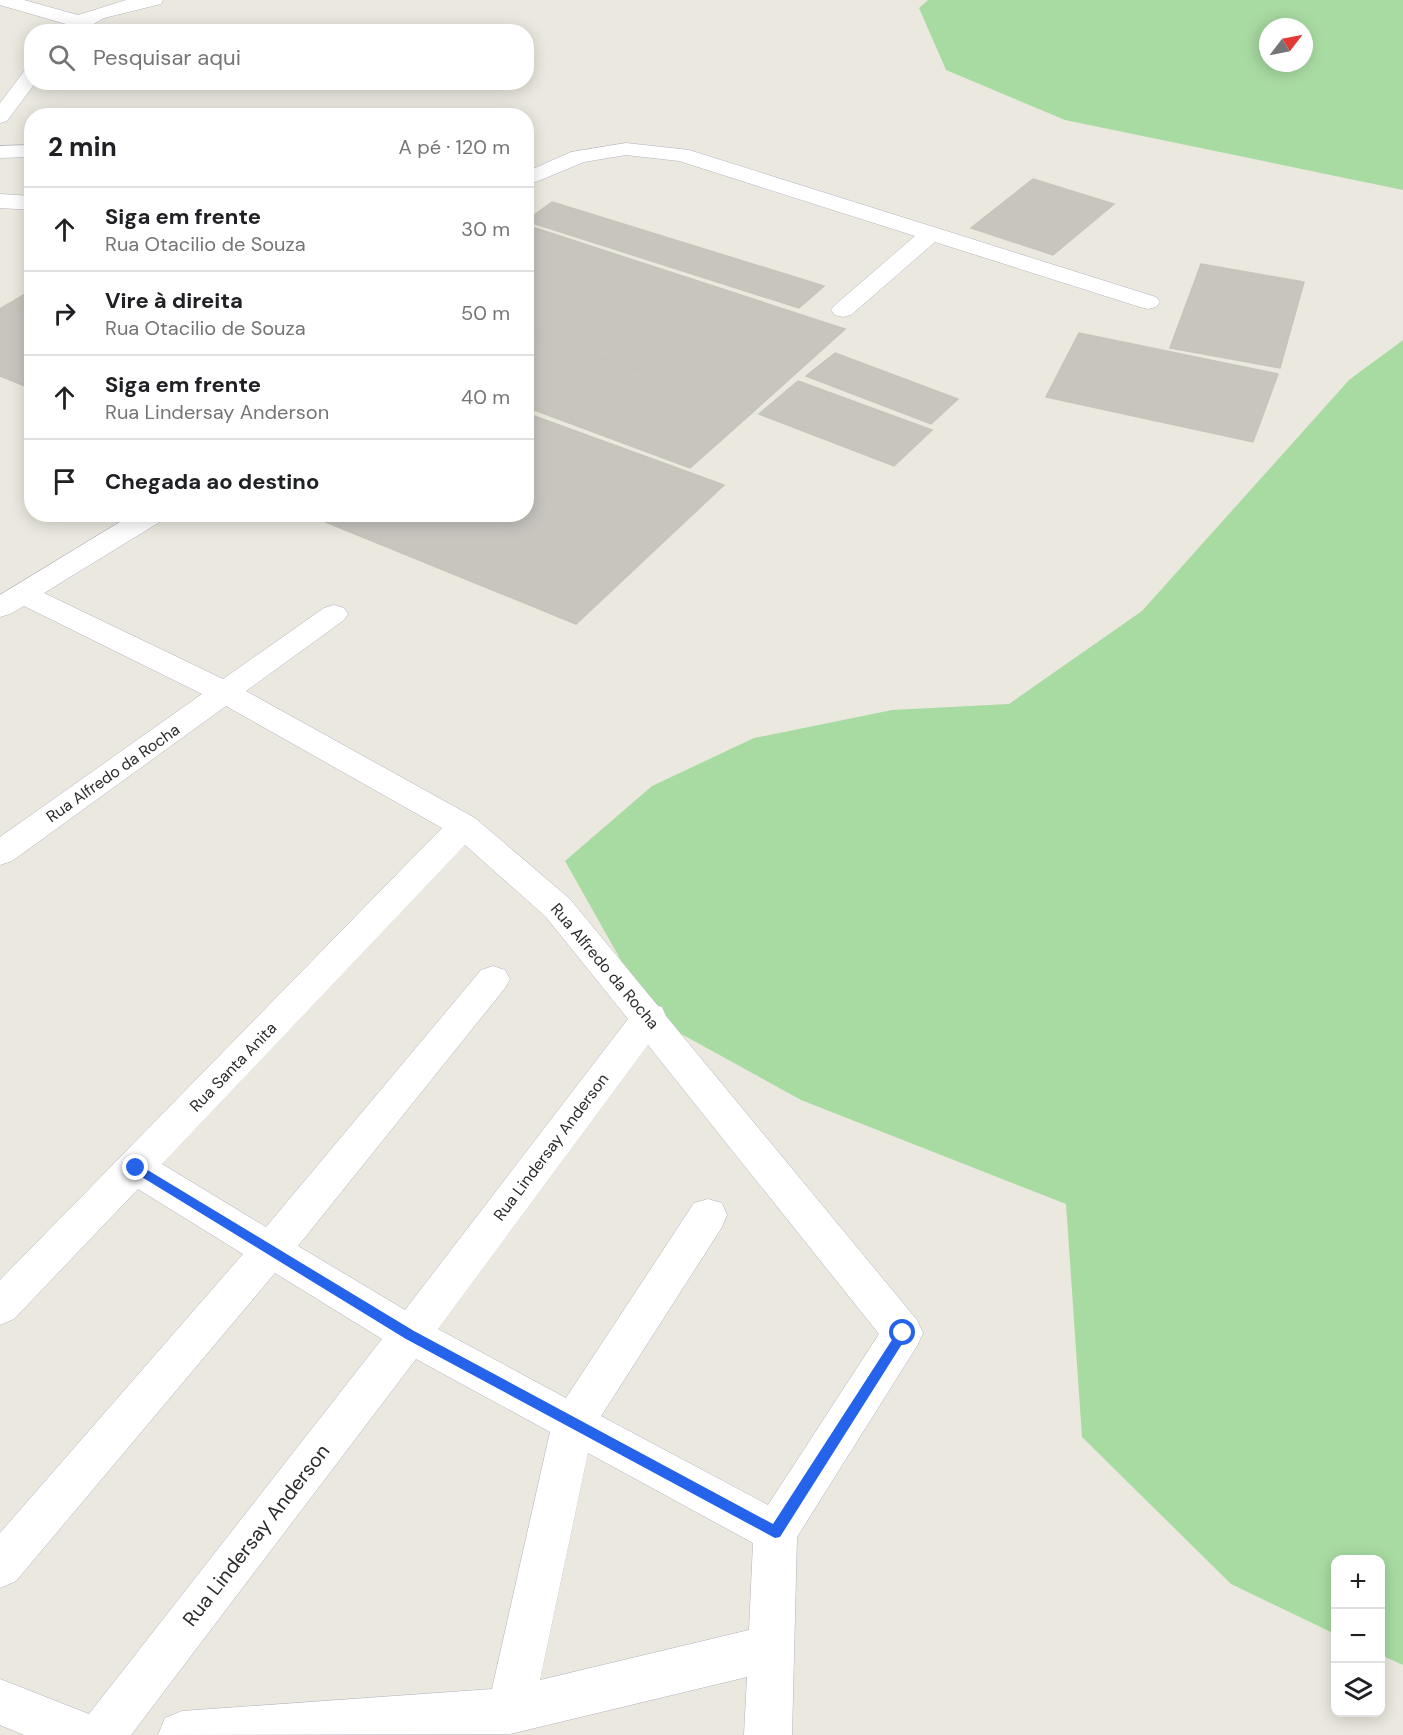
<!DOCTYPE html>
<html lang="pt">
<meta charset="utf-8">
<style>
body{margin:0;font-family:"DM Sans",sans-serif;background:#f6f6f6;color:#202124}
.controls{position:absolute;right:18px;bottom:18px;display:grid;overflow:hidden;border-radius:12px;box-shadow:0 3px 15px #0003}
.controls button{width:54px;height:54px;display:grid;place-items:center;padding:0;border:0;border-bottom:2px solid #e0e0e0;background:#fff;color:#202124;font:30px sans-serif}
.compass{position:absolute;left:1259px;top:18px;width:54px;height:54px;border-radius:50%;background:#fff;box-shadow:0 3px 15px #0003;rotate:58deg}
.stop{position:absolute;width:18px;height:18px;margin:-14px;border:4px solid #2563eb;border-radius:50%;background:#fff}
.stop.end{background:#2563eb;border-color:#fff;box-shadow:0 2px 6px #0008}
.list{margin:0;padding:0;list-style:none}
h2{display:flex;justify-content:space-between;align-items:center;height:78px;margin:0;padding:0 24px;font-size:26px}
h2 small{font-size:20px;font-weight:400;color:#757577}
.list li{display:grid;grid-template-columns:39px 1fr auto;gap:18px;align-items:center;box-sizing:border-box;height:84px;padding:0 24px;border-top:2px solid #e0e0e0}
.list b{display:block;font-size:22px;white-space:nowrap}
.list p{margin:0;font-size:20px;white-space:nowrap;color:#757577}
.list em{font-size:20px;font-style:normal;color:#757577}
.icon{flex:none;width:33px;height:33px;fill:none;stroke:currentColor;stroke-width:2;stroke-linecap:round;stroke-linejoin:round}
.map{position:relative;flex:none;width:1403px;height:1735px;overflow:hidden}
.search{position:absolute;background:#fff;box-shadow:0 3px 15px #0003;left:24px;top:24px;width:510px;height:66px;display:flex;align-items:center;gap:15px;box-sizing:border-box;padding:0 21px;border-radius:24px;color:#757577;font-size:22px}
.panel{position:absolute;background:#fff;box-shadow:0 3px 15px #0003;left:24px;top:108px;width:510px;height:414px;border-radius:24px}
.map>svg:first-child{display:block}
</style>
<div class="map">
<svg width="1403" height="1735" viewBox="0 0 1403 1735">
<rect width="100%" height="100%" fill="#ebe9df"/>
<g fill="#a8dba2" fill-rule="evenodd">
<path d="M928 0H1403V190L1065 120 946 70 919 8ZM1268 27H1304V63H1268Z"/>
<path d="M1403 340V1665L1381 1655 1380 1560H1336L1335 1634 1231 1584 1082 1437 1066 1204 801 1100 654 1019 565 861 652 786 754 738 892 710 1009 704 1142 611 1349 380Z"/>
</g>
<g fill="#c7c5be" stroke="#c6c5b9" stroke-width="1.5">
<path d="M1033 179 1114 204 1053 255 971 228Z"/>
<path d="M552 202 824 286 799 308 526 221Z"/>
<path d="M526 225 845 329 754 411 526 331Z"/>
<path d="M1201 264 1304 282 1280 368 1170 348Z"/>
<path d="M32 290V313L8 304Z"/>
<path d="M8 304 32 313V389L0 376V309Z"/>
<path d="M526 331 754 411 690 468 526 407Z"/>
<path d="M1079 333 1278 374 1253 442 1046 397Z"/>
<path d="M835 353 958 399 931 424 806 376Z"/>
<path d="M798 381 932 430 894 466 759 414Z"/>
<path d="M526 413 724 485 576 624 306 514H526Z"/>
</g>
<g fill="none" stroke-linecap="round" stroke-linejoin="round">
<defs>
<g id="minor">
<path d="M0 0H24L78 15 126 0H163L161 4 104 18 80 32H59L66 24 0 5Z"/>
<path d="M32 68V82H36L7 121 0 123V103L25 70Z"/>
<path d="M626 143 689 150 1156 297 1160 302 1156 307 1148 309 1140 307 935 242 851 315 843 317 835 315 831 310 835 305 915 236 679 161 626 155 584 162 526 186V172L571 152Z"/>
<path d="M32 145V157L0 158V146Z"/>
<path d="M0 194 32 196V210L0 208Z"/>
<path d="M133 514H166L163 520 44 593 223 679 324 608 334 605 344 608 348 614 344 620 246 691 475 818 570 899 658 1006 662 1007 666 1016 917 1320 923 1333 917 1346 797 1537 792 1735H744L747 1677 510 1734 158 1735 165 1718 182 1711 492 1689 550 1432 416 1359 131 1735H24L0 1725V1679L89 1714 382 1339 275 1273 16 1581 0 1588V1533L243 1254 138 1189 14 1319 0 1325V1280L442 828 226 706 12 861 0 865V837L202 694 24 606 10 614 0 617V595ZM465 845 546 917 628 1019 405 1310 298 1246 505 988 510 979 505 970 493 966 481 970 266 1227 162 1164ZM648 1045 879 1334 768 1505 601 1416 722 1227 727 1215 722 1203 708 1199 694 1203 566 1398 438 1329ZM588 1453 753 1543 749 1630 540 1680Z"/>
</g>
</defs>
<use href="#minor" stroke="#b3b2bd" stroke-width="1"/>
<use href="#minor" fill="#fff" fill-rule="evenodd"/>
</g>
<path fill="#2563eb" d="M136 1163 414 1331 773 1524 899 1329H907L909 1333 780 1537 775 1538 406 1339 132 1171V1164Z"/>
<g text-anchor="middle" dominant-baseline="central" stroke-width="4.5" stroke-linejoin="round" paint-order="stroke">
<g font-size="16" fill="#2b2b2b" stroke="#fff">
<text transform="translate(113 773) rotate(-35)">Rua Alfredo da Rocha</text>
<text transform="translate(605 966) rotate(50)">Rua Alfredo da Rocha</text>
<text transform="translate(233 1067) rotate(-46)">Rua Santa Anita</text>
<text transform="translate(551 1147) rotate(-53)">Rua Lindersay Anderson</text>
</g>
<g font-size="20" fill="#2b2b2b" stroke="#fff">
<text transform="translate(256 1535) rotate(-52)">Rua Lindersay Anderson</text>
</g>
</g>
</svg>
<div class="controls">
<button>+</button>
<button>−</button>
<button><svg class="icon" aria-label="layers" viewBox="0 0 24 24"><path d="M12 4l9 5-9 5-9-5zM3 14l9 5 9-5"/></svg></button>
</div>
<svg class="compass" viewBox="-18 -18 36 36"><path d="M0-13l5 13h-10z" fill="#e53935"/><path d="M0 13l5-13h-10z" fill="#757577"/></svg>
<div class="stop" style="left:903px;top:1333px"></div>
<div class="stop end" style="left:136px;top:1168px"></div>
<div class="search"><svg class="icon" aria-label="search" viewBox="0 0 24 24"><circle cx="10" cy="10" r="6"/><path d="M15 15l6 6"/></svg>Pesquisar aqui</div>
<section class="panel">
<h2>2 min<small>A pé · 120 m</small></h2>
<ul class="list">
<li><svg class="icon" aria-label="ahead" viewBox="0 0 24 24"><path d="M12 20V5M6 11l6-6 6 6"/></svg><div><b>Siga em frente</b><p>Rua Otacilio de Souza</p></div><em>30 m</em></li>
<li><svg class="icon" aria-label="right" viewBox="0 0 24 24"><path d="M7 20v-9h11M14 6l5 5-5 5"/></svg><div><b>Vire à direita</b><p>Rua Otacilio de Souza</p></div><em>50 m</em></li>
<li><svg class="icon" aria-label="ahead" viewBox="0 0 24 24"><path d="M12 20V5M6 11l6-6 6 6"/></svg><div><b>Siga em frente</b><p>Rua Lindersay Anderson</p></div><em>40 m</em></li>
<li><svg class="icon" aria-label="arrive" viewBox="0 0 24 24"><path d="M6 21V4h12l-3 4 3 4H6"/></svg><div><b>Chegada ao destino</b></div></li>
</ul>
</section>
</div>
